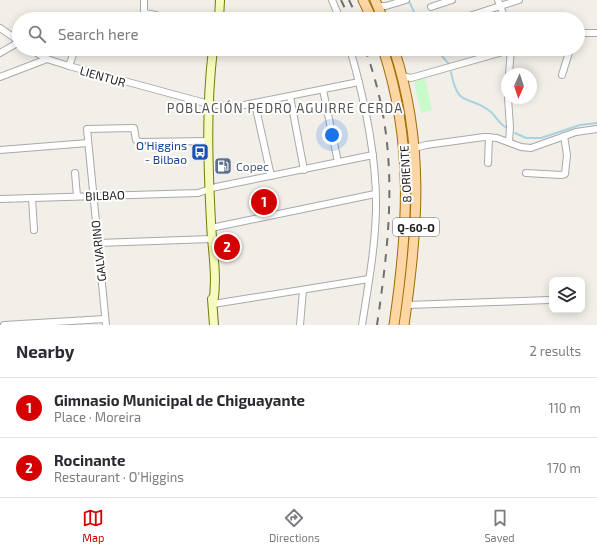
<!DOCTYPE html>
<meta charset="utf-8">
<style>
body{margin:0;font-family:"Exo 2",sans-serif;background:#f2f2f3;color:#2b2b33}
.controls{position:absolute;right:12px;bottom:12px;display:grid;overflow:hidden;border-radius:8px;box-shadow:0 2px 10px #0003}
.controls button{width:36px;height:36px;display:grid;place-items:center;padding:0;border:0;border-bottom:1px solid #e1e1e2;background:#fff;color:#2b2b33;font:20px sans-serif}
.compass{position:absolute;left:501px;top:68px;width:36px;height:36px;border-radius:50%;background:#fff;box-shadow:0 2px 10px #0003;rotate:183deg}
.you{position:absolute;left:332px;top:135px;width:14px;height:14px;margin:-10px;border:3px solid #fff;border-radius:50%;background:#1a73e8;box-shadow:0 0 0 6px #1a73e833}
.badge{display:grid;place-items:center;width:26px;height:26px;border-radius:50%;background:#d40000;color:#fff;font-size:13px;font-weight:700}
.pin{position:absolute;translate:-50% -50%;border:2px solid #fff;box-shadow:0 1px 4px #0006}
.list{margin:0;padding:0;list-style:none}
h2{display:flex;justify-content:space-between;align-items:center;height:52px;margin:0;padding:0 16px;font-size:17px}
h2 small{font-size:13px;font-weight:400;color:#7c7c81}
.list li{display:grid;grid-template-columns:26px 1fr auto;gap:12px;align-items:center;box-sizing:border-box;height:60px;padding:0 16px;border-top:1px solid #e1e1e2}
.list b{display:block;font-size:15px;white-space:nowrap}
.list p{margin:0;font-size:13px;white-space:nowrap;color:#7c7c81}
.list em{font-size:13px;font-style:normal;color:#7c7c81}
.icon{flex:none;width:22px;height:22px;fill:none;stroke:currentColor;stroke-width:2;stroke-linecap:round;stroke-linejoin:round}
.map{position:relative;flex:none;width:597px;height:325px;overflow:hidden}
.search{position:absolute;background:#fff;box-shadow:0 2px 10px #0003;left:12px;right:12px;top:12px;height:44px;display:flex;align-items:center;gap:10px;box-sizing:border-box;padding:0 14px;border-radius:22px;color:#7c7c81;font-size:15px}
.sheet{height:172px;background:#fff}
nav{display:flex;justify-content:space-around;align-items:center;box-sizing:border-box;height:56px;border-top:1px solid #e1e1e2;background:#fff;font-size:11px;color:#7c7c81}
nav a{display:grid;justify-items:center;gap:2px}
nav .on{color:#d40000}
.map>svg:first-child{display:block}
</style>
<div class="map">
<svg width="597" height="325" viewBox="0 0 597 325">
<rect width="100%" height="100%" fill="#f2efe9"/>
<g fill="#cdebb0">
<path d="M396 79 400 81 411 144 408 147Z"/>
<path d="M411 222 413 226 401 325H397Z"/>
</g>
<path fill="#c8facc" d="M425 78 432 110 421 113 414 82Z"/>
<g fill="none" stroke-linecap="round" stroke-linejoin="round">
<g stroke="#aad3df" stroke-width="2">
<path d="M410 3 417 19"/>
<path d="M436 49 448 63"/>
<path d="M451 72C458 110 470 94 491 112 497 118 499 124 507 128"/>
<path d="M515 133 526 138H541L580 125 597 123"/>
</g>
<defs>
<g id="minor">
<path d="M144 0V13L156 15"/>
<path d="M332 0 340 19"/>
<path d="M498 0 505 19"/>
<path d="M377 6H386L406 0"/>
<path d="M431 7 452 0"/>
<path d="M460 19 519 0"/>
<path d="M0 28 19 41"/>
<path d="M578 33H597"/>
<path d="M30 49 47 59 69 66 209 104 234 107 359 82"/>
<path d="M350 49C365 101 377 156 376 210 375 249 368 287 362 325"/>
<path d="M0 53 19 42"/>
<path d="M69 66 75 49"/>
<path d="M509 74 511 49"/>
<path d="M562 75 570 49"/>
<path d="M402 76 411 78 513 49"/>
<path d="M0 77 47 59"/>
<path d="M323 90 338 162"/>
<path d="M290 96 304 170"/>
<path d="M508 98 510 127 509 142"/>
<path d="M255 104 271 176"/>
<path d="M415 148 426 145 484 137 497 138 521 147 531 148 576 132 597 129"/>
<path d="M0 150 88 143"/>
<path d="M488 163 489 137"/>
<path d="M75 173 77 196"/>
<path d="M526 173 561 175 565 174 567 155 564 136"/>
<path d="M32 198 34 230"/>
<path d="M0 199 198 193 216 187 373 155"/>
<path d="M211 228 375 194"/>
<path d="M98 243 211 239"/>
<path d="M213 304 369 279"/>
<path d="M407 305 549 300"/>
<path d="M4 325 105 319"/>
<path d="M106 325 87 129 134 128 136 140 140 142 208 141"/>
<path d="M300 325 303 290"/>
</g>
<g id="secondary">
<path d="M219 19 220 0"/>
<path d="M212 299 214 325"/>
<path d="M213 304C218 276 212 250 211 222 208 164 206 107 213 49"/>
</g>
<g id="primary">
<path d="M363 0 372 19"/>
<path d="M375 0 383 19"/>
<path d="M383 49C414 143 408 229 394 325"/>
<path d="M394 49C425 143 418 229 404 325"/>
</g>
</defs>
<use href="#minor" stroke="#a9a9a9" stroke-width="8"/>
<use href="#secondary" stroke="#707d05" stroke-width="10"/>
<use href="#primary" stroke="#a06b00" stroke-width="11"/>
<use href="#minor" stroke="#fff" stroke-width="6"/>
<use href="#secondary" stroke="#f7fabf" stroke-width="8"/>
<use href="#primary" stroke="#fcd6a4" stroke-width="9"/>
<g stroke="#707070" stroke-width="2" stroke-dasharray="8 8" stroke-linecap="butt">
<path d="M341 0 350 19"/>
<path d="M349 0 358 19"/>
<path d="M365 49C400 143 391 229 377 325"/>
</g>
</g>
<defs>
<symbol id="bus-square" viewBox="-11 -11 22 22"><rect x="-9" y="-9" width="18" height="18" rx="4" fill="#1a4fb4" stroke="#fff"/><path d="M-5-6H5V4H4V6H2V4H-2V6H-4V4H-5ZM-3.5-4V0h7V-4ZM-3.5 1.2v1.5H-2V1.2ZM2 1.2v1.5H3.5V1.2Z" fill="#fff"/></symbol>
<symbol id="fuel-square" viewBox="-11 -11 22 22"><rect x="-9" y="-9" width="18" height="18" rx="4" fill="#5c6f8a" stroke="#fff"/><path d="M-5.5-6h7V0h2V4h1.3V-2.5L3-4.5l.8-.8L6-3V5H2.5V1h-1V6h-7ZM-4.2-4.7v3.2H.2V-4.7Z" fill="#fff"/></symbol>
</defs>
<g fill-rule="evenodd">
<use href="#bus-square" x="190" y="142" width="20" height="20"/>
<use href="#fuel-square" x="213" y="156" width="20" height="20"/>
</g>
<g text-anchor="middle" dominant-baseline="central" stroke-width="4" stroke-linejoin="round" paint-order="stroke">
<rect fill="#fff" stroke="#646464" stroke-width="1" x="393" y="218" width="46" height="18" rx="3"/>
<g font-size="11" font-weight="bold" fill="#222">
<text x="416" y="227">Q-60-O</text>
</g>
<g font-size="12" fill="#222" stroke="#fff">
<text transform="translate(103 76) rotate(16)">LIENTUR</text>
<text transform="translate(405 174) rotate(-93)">8 ORIENTE</text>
<text transform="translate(105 195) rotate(-2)">BILBAO</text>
<text transform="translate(98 251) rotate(-96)">GALVARINO</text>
</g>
<g font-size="12" fill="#164399" stroke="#fff" text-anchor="end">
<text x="187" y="145">O'Higgins<tspan x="187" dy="14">- Bilbao</tspan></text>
</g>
<g font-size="12" fill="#4e5e75" stroke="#fff" text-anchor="start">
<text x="236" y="166">Copec</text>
</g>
<g font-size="13" letter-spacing="1" fill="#555" stroke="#fff">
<text x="285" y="108">POBLACIÓN PEDRO AGUIRRE CERDA</text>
</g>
</g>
</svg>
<div class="controls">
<button><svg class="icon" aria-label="layers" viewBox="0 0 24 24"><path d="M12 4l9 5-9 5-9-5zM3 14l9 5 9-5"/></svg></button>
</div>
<svg class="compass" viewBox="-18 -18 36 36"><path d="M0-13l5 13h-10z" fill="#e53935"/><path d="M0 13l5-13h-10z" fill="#7c7c81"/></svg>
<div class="you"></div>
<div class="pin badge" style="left:264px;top:202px">1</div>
<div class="pin badge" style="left:227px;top:247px">2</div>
<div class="search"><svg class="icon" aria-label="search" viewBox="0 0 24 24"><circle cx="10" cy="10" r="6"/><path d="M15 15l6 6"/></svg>Search here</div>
</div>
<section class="sheet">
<h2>Nearby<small>2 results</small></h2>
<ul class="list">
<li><span class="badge">1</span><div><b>Gimnasio Municipal de Chiguayante</b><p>Place · Moreira</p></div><em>110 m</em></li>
<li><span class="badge">2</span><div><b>Rocinante</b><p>Restaurant · O'Higgins</p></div><em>170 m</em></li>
</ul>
</section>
<nav>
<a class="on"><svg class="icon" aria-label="map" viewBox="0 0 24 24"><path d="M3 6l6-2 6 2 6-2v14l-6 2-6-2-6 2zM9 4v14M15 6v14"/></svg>Map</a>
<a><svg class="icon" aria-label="directions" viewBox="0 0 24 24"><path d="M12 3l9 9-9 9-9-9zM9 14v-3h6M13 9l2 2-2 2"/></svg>Directions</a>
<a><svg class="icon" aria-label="saved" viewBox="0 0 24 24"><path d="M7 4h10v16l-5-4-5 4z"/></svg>Saved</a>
</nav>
